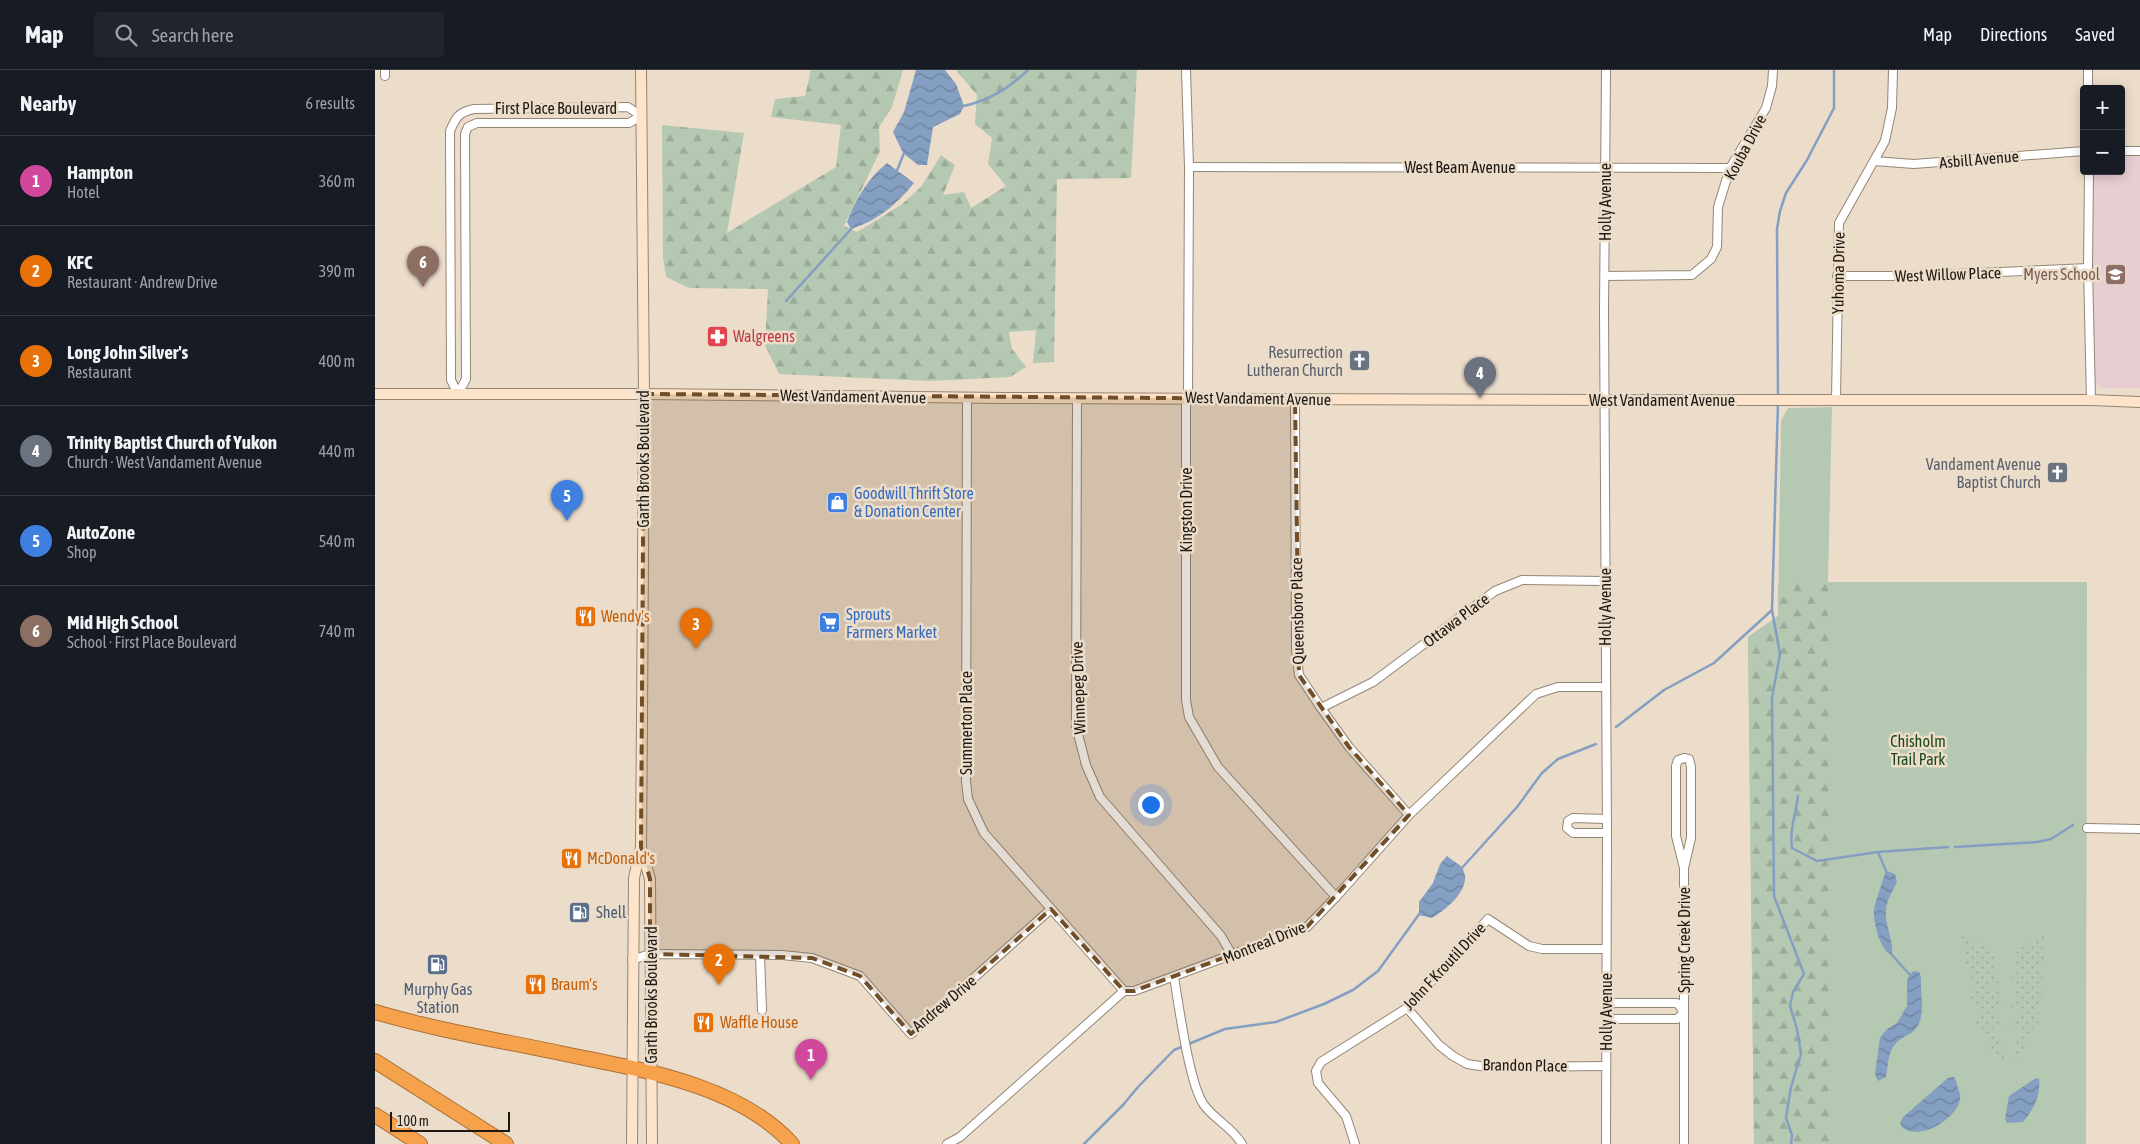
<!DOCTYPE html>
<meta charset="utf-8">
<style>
body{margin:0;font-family:"Asap Condensed",sans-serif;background:#20242c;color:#f1f3f6}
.controls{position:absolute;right:15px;top:15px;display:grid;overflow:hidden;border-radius:5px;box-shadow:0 2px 12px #0003}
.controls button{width:45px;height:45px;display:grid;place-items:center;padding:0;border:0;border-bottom:1px solid #363941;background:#171b24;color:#f1f3f6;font:25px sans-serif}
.scale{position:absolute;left:15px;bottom:12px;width:120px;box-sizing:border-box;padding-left:5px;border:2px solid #1d1811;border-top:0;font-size:14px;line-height:18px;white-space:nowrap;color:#1d1811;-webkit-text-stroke:4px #ecddcb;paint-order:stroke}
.you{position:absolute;left:775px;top:734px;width:18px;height:18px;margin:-12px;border:4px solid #fff;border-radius:50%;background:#1a73e8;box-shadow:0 0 0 8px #1a73e833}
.badge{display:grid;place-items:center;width:32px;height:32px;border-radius:50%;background:#0b8043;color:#fff;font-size:16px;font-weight:700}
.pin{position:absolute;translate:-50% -41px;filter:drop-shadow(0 1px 2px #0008)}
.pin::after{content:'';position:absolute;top:26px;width:18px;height:15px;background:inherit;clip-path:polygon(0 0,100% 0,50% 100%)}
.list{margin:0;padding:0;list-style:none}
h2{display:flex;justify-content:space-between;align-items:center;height:65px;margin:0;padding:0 20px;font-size:21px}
h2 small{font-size:16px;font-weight:400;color:#9ea1a6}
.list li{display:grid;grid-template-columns:32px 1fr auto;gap:15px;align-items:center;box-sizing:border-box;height:90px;padding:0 20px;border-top:1px solid #363941}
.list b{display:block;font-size:19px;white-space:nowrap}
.list p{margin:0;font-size:16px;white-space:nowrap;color:#9ea1a6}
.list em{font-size:16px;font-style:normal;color:#9ea1a6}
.icon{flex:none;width:28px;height:28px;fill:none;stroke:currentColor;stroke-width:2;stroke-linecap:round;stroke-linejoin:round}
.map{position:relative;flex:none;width:1765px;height:1074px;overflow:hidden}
header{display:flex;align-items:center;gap:30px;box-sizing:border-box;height:70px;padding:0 25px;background:#171b24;border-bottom:1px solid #363941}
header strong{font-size:24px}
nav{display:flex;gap:28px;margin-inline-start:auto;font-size:18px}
.search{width:350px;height:45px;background:#20242c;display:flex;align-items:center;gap:12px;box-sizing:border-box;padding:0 18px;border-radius:5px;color:#9ea1a6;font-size:19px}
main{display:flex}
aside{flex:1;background:#171b24}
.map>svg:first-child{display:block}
</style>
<header>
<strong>Map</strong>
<div class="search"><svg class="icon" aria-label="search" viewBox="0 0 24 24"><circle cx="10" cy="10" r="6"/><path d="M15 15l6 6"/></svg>Search here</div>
<nav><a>Map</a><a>Directions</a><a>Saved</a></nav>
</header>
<main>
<aside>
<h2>Nearby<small>6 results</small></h2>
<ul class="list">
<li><span class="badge" style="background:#d1479c">1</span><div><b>Hampton</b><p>Hotel</p></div><em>360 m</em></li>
<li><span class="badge" style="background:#e8710a">2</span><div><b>KFC</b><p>Restaurant · Andrew Drive</p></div><em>390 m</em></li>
<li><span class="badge" style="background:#e8710a">3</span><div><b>Long John Silver's</b><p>Restaurant</p></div><em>400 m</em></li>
<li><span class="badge" style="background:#6b7280">4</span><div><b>Trinity Baptist Church of Yukon</b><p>Church · West Vandament Avenue</p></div><em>440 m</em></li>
<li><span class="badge" style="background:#3f7fe0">5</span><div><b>AutoZone</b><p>Shop</p></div><em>540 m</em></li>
<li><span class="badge" style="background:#8d6e63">6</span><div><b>Mid High School</b><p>School · First Place Boulevard</p></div><em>740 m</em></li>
</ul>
</aside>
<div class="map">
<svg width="1765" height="1074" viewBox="0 0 1765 1074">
<defs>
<pattern id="forest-firs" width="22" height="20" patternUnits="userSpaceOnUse" patternTransform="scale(1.25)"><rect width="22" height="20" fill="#b5c8b2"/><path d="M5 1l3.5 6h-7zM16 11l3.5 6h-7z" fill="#9bab98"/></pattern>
<pattern id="garden-dots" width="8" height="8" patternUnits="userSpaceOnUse" patternTransform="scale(1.25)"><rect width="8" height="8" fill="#b5c8b2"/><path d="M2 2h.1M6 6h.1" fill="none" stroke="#9bab98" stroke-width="1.8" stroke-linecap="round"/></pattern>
<pattern id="water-waves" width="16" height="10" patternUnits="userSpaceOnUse" patternTransform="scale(1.25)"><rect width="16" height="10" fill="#849fc2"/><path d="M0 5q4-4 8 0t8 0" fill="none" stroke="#6b819c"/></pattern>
</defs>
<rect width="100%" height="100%" fill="#ecddcb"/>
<path fill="#e8ced3" d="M1746 86H1765V318H1727L1720 313 1718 306V101H1746Z"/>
<path fill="#b5c8b2" d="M1457 337 1453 512H1712L1711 1074H1379L1373 567 1403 546 1406 351 1413 338Z"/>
<g fill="url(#forest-firs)">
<path d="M436 0H528L517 37 504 57 505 81 469 156 482 162 526 135 546 117 566 85 580 95 568 125 589 122 596 138 631 116 613 94 617 68 600 54 602 25 581 0H762L756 108 682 109 679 292 658 293 661 260 634 262 637 279 651 297 635 307 554 311 404 304 390 275 393 219 314 218 291 207 288 187 287 55 369 63 352 163 461 97 466 55 396 47 400 29 430 26Z"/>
<path d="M1453 512 1454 1074H1379L1373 567 1403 546V513Z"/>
</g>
<g fill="url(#garden-dots)">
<path d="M1671 861V872L1664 884H1670C1671 892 1668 897 1663 901L1669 902 1666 913 1660 920 1669 918C1669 927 1666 934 1659 941L1666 945V951C1646 960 1659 984 1637 994 1642 982 1640 967 1648 956L1643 955 1637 957 1639 948 1646 942 1643 939 1636 937 1637 931 1643 927 1637 921H1642L1647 916 1639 911 1635 901 1640 903 1644 901 1639 891 1643 879 1662 869Z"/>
<path d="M1586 865C1599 874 1619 875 1621 892L1616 902 1622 904 1627 902 1624 912 1615 917 1618 920 1626 922 1620 928 1626 932 1628 937 1623 938 1619 944 1626 949 1628 958 1624 956 1617 957C1627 968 1625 982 1633 995 1616 990 1618 976 1611 964 1607 959 1603 957 1599 953L1600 946 1605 943 1596 931 1594 921 1603 922C1597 918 1593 912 1593 905H1599C1591 899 1588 892 1589 882L1595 881 1589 874Z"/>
</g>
<g fill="url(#water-waves)">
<path d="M541 0H570L581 14 589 36 585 44 558 57 552 95H543L528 83 518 62 529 42Z"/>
<path d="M512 93 539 113C522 134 502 151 476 159L472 152C480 130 494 107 512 93Z"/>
<path d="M1072 786 1087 797C1088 800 1091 806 1090 809 1089 825 1070 840 1057 848L1044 845V832L1058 813 1065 794Z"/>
<path d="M1511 801 1520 804 1522 812C1519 819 1514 826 1512 834 1507 851 1519 868 1517 885 1505 881 1498 852 1499 839 1499 837 1510 803 1511 801Z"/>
<path d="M1540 901 1544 902 1546 907C1545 923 1551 943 1542 957 1538 963 1532 965 1526 969 1512 978 1514 993 1511 1007L1503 1011 1500 1004 1505 968 1512 959 1522 953 1532 936V910L1537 902Z"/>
<path d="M1579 1007C1582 1011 1581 1013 1583 1018 1584 1022 1586 1025 1585 1030 1581 1049 1544 1072 1527 1057L1525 1053 1528 1047 1573 1008Z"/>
<path d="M1661 1008 1664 1009C1666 1026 1658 1040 1648 1052L1632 1053 1630 1049 1634 1026Z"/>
</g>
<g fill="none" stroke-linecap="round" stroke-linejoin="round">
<g stroke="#849fc2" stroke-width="2.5">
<path d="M588 36C614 31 634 18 653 0"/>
<path d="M521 103 529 83"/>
<path d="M411 231 477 158"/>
<path d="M1403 327 1402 159 1405 141 1411 123 1432 90 1459 38V0"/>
<path d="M1403 332 1397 540 1405 584 1397 628 1399 826 1429 904 1418 922 1415 936 1422 959 1426 984 1416 1017 1411 1048 1417 1065 1416 1074"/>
<path d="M1241 657 1289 620 1339 593 1397 540"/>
<path d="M1423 726C1421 744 1414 761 1417 778L1442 791 1503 782 1573 777"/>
<path d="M1580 777 1662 772 1676 769 1698 755"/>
<path d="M1503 782 1511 801"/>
<path d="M1086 799 1142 737 1167 703 1183 689 1221 674"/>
<path d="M1517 885 1535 905"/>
<path d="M709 1074 748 1035 763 1017 799 980 850 959 901 952 949 934 978 920 1003 901 1045 843"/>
</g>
<defs>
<g id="street">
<path d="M811 0 814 97 813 327 811 335V630L814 647 843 697 961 827"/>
<path d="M1713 0V19"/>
<path d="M10 6V0"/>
<path d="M253 37 266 46 254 53H102L93 57 90 64 91 309 83 324 76 310 75 61C81 47 84 42 99 39Z"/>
<path d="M1746 81H1765"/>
<path d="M1499 91 1539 94 1709 81"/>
<path d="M814 97 1355 98"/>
<path d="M1714 101 1713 198 1716 330"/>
<path d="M1230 206 1317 205 1336 189 1342 177 1343 137 1355 98 1391 38 1397 16 1398 0"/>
<path d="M1462 206H1537L1713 198"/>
<path d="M592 327 591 711 593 729 609 763 749 921"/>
<path d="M702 328 701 656 711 695 725 727 846 866 857 885"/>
<path d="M920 329 921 579 924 605 946 638 974 677 1034 745"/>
<path d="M1461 329 1464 153 1510 71 1517 38 1518 0"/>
<path d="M946 638 998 612 1120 521 1147 510 1230 511"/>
<path d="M1231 749 1198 748 1193 751 1192 758 1198 763H1232"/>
<path d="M1712 758 1765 759"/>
<path d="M1309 798 1316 768V697L1314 689 1309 688 1303 690 1301 696V766L1309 798V1074"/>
<path d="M385 885 387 940"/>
<path d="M257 890 275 884 407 885 437 888 485 906 536 964 676 839"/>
<path d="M799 907C804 936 814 1014 829 1035 840 1050 858 1058 867 1074"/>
<path d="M1237 933H1302L1309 942 1302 949H1237L1231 942Z"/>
<path d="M1032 938 1064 975 1078 986 1092 994 1112 997 1231 996"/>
<path d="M572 1074 585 1067 749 921H759L932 857 961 827 1034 745 1161 624 1183 617H1231"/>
<path d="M980 1074 971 1046 943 1013 941 1001 946 992 1032 938 1113 849 1154 876 1167 879H1231"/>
<path d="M1231 1074 1232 763 1229 241 1231 0"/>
</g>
<g id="secondary">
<path d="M0 324H269L628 328 1230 330H1716L1765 332"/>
<path d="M266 778 275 809 277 1074"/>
<path d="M257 1074 259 808 266 777 267 650 269 324 266 0"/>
</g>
<g id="highway">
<path d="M0 942C61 960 123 970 185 983 261 999 362 1013 417 1074"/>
<path d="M0 991 131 1074"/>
<path d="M0 1045 45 1074"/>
</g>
</defs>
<use href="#street" stroke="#938675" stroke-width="10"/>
<use href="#secondary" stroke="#938675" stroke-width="12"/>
<use href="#highway" stroke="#aa7137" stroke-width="16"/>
<use href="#street" stroke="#fff" stroke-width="8"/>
<use href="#secondary" stroke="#fce3c9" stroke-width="10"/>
<use href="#highway" stroke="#f6a14b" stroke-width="14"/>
</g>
<path fill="#714e27" fill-opacity="0.2" stroke="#714e27" stroke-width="4" stroke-dasharray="10 6" stroke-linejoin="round" d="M269 324 920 329 924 605 974 677 1034 745 932 857 759 921H749L676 839 536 964 485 906 437 888 275 884V809L266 777Z"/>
<defs>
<symbol id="school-square" viewBox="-11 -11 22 22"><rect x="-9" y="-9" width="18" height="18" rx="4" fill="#8d6e63" stroke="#ecddcb"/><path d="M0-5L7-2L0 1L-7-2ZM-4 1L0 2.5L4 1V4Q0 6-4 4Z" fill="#fff"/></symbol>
<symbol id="pharmacy-square" viewBox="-11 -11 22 22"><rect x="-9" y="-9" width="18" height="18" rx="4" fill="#e0444e" stroke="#ecddcb"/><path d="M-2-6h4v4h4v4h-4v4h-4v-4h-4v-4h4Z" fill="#fff"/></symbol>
<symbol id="church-square" viewBox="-11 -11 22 22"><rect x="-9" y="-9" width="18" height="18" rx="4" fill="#6b7280" stroke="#ecddcb"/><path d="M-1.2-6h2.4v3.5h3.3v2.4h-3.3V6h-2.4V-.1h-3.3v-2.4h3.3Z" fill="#fff"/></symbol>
<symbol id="shop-square" viewBox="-11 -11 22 22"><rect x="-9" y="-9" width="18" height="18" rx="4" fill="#3f7fe0" stroke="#ecddcb"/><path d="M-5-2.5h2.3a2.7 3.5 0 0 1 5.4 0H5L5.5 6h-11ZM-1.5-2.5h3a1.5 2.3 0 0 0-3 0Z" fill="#fff"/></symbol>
<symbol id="restaurant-square" viewBox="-11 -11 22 22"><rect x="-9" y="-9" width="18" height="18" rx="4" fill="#e8710a" stroke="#ecddcb"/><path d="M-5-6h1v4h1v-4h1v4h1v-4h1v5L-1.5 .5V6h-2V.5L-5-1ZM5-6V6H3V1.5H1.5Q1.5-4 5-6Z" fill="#fff"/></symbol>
<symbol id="supermarket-square" viewBox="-11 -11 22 22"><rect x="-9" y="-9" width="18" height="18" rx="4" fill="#3f7fe0" stroke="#ecddcb"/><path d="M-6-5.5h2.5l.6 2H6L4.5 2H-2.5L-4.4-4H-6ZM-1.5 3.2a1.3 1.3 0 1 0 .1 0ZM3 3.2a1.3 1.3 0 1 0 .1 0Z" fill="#fff"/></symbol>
<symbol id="fuel-square" viewBox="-11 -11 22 22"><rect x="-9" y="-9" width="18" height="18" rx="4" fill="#5c6f8a" stroke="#ecddcb"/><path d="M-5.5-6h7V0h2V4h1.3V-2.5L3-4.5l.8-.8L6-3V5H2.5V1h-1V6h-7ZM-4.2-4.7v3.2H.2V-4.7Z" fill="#fff"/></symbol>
</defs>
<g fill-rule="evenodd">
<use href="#school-square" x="1728" y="192" width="25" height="25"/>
<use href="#pharmacy-square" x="330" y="254" width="25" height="25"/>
<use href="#church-square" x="972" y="278" width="25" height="25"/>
<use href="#church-square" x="1670" y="390" width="25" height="25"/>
<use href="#shop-square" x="450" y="420" width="25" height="25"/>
<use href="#restaurant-square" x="198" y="534" width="25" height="25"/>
<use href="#supermarket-square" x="442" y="540" width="25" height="25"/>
<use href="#restaurant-square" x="184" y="776" width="25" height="25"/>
<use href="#fuel-square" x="192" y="830" width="25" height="25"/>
<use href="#fuel-square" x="50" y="882" width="25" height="25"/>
<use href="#restaurant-square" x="148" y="902" width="25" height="25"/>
<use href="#restaurant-square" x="316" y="940" width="25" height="25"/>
</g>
<g text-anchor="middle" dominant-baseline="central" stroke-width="5" stroke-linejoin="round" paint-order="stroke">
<g font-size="16" fill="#1d1811" stroke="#ecddcb">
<text x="181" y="38">First Place Boulevard</text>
<text transform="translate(1370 77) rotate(-62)">Kouba Drive</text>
<text transform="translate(1604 89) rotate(-5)">Asbill Avenue</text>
<text x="1085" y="97">West Beam Avenue</text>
<text transform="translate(1230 132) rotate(-90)">Holly Avenue</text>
<text transform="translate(1463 203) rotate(-89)">Yuhoma Drive</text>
<text transform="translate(1573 204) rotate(-2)">West Willow Place</text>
<text transform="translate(478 326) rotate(1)">West Vandament Avenue</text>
<text transform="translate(883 328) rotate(1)">West Vandament Avenue</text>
<text x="1287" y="330">West Vandament Avenue</text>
<text transform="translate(268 389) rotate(-90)">Garth Brooks Boulevard</text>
<text transform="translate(811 440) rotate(-90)">Kingston Drive</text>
<text transform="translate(1230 537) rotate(-90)">Holly Avenue</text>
<text transform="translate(922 541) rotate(-91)">Queensboro Place</text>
<text transform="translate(1081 550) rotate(-37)">Ottawa Place</text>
<text transform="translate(703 618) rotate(-92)">Winnepeg Drive</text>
<text transform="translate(591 653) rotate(-90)">Summerton Place</text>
<text transform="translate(1309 870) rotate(-90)">Spring Creek Drive</text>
<text transform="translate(889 872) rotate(-22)">Montreal Drive</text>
<text transform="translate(1069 896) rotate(-47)">John F Kroutil Drive</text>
<text transform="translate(276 925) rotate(-90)">Garth Brooks Boulevard</text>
<text transform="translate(569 933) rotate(-40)">Andrew Drive</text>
<text transform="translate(1231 942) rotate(-90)">Holly Avenue</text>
<text transform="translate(1150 995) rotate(1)">Brandon Place</text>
</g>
<g font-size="16" fill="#785e54" stroke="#ecddcb" text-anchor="end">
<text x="1725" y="204">Myers School</text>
</g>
<g font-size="16" fill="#be3a42" stroke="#ecddcb" text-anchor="start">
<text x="358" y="266">Walgreens</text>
</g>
<g font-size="16" fill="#5b616d" stroke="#ecddcb" text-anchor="end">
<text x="968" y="282">Resurrection<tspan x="968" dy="18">Lutheran Church</tspan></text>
<text x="1666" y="394">Vandament Avenue<tspan x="1666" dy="18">Baptist Church</tspan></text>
</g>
<g font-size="16" fill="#366cbe" stroke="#ecddcb" text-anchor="start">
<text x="479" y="423">Goodwill Thrift Store<tspan x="479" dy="18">&amp; Donation Center</tspan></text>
<text x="471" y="544">Sprouts<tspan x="471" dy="18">Farmers Market</tspan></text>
</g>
<g font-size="16" fill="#c56008" stroke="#ecddcb" text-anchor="start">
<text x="226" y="546">Wendy's</text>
<text x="212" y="788">McDonald's</text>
<text x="176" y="914">Braum's</text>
<text x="345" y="952">Waffle House</text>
</g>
<g font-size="16" fill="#1c4819" stroke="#ecddcb">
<text x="1543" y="671">Chisholm<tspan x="1543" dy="18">Trail Park</tspan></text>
</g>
<g font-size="16" fill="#4e5e75" stroke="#ecddcb" text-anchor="start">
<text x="221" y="842">Shell</text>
<text x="63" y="919" text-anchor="middle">Murphy Gas<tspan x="63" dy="18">Station</tspan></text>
</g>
</g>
</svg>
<div class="controls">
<button>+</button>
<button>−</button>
</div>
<div class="scale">100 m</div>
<div class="you"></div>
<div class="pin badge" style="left:436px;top:1010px;background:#d1479c">1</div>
<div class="pin badge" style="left:344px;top:915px;background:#e8710a">2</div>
<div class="pin badge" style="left:321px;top:579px;background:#e8710a">3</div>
<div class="pin badge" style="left:1105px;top:328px;background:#6b7280">4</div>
<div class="pin badge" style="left:192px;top:451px;background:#3f7fe0">5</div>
<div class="pin badge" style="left:48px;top:217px;background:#8d6e63">6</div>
</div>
</main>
